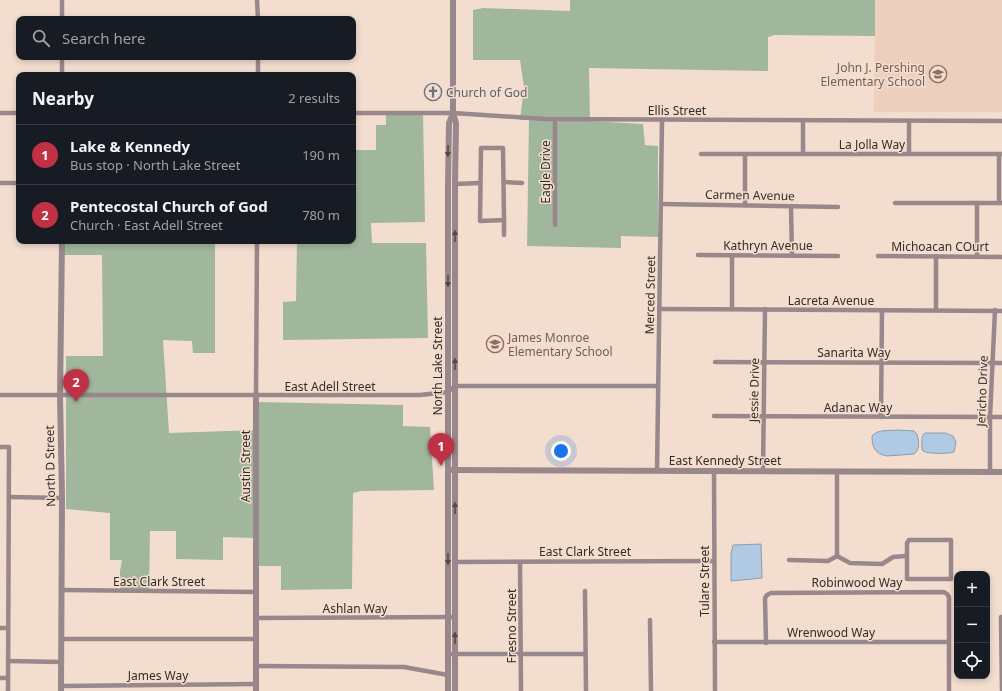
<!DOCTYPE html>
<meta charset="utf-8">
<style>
body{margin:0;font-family:"Noto Sans",sans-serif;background:#242831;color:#f1f3f6}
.controls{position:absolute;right:12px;bottom:12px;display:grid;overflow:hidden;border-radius:8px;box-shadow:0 2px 6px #0003}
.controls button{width:36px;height:36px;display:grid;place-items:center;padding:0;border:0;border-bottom:1px solid #363941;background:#171b24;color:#f1f3f6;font:20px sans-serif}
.you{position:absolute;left:561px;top:451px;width:14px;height:14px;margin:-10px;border:3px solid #fff;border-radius:50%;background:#1a73e8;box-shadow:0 0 0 6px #1a73e833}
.badge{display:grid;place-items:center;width:26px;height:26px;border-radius:50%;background:#c13145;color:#fff;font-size:13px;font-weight:700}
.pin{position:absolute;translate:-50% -33px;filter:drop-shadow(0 1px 2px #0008)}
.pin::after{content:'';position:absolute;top:21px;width:14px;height:12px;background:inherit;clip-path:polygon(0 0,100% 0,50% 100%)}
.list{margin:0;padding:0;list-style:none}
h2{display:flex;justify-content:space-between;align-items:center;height:52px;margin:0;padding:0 16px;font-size:17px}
h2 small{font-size:13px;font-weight:400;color:#9ea1a6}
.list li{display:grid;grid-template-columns:26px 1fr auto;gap:12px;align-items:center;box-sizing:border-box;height:60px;padding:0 16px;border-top:1px solid #363941}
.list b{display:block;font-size:15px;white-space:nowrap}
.list p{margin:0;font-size:13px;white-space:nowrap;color:#9ea1a6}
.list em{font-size:13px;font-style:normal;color:#9ea1a6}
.icon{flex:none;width:22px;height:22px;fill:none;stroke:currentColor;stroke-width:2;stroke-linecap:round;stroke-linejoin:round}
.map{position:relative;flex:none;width:1002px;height:691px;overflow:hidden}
.search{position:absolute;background:#171b24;box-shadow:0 2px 6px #0003;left:16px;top:16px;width:340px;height:44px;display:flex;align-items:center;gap:10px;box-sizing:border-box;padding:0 14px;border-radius:8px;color:#9ea1a6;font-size:15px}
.panel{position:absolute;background:#171b24;box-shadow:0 2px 6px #0003;left:16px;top:72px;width:340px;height:172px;border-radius:8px}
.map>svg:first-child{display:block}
</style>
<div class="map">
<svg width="1002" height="691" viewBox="0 0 1002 691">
<rect width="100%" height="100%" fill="#f3ddce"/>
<path fill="#eccfbc" d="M875 0H1002V112H874Z"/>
<g fill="#a1b79d">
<path d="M570 0H875V36L775 35 768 37V71L589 68 590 121 643 124 645 145 658 146V237L621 236V248L527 246 529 120H520L524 87 520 60H473V10L483 8 570 11Z"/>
<path d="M423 112 425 222 371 223 372 243H426L428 338 283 340V302L296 301 297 241H353V150H376V125H386V114Z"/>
<path d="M61 241H215V353H193L192 341 163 340 169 433 256 430 257 402 403 405V426L430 427 434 490 361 491 353 493 352 589 281 590V566H253V538L223 537V560L176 559V531H150L149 593H120V571L122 560H110V513L66 509V356H103L102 255H61Z"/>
</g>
<g fill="#b1cae4" stroke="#8c9bab">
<path d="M898 430 914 431 917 434C919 440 920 450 914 454L887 456C875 454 872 447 872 436 878 429 889 431 898 430Z"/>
<path d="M925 433H945L953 436 956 442 954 452C949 454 927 454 923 451 921 448 922 445 922 441 922 437 922 436 925 433Z"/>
<path d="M761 544 762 578 731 581V554L733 545Z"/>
</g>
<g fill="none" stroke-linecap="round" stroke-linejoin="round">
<g stroke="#99888b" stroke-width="4.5">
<path d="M62 0V19"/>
<path d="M257 0 258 19"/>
<path d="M62 57V75"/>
<path d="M258 57V75"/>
<path d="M0 113H19"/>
<path d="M353 113H453L545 119 1002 121"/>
<path d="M555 119V225"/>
<path d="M909 121V154"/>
<path d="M481 148H503L504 220 480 221Z"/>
<path d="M701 154H1002"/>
<path d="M745 154V205"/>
<path d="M803 154V120"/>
<path d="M504 182 522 183"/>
<path d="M0 183H19"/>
<path d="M455 184 480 183"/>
<path d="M895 203H1002"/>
<path d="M977 203V256"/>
<path d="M999 203V154"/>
<path d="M661 204 838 207"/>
<path d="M791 206 792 256"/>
<path d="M504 235V220"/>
<path d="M698 255 838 256"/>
<path d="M732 255V309"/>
<path d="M878 256 1002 257"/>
<path d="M936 256V310"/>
<path d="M659 309 1002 311"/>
<path d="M715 362 1002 363"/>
<path d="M0 395H420L448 392 455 386H658"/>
<path d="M256 396 257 241"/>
<path d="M714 416 1002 417"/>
<path d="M881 417 882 310"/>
<path d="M0 447H9L8 691"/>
<path d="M657 471 662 120"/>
<path d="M714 471 715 691"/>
<path d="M763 471 765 309"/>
<path d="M837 471V556"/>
<path d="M990 472V417L995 310"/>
<path d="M9 497 62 498"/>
<path d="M909 540H951V579H907V543Z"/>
<path d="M789 560 828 561 837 556 850 563 882 564 893 557 906 556"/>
<path d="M455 562 714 561"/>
<path d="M520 562 521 691"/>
<path d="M62 590 256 592"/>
<path d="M585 591 586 691"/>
<path d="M256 618 454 617"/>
<path d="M650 620 651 691"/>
<path d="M0 628H8"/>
<path d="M61 639H256"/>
<path d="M714 642H948"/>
<path d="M766 643 765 598 767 595 771 593 944 592 947 594 949 597V691"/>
<path d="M448 654H585"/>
<path d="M8 661 61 662"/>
<path d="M256 666 404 667 448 675"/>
<path d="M0 678H8"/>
<path d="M61 686 256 684"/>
<path d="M1002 691 1001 617H1002"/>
</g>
<g stroke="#99888b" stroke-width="6">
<path d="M453 0V113L456 123 455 184V691"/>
<path d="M451 470 1002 472"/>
<path d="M61 691 62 498 60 396 62 241"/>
<path d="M256 691V396"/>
<path d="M448 691V184L449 123 453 113"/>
</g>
</g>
<defs><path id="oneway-solid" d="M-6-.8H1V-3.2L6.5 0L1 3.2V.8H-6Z"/></defs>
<g fill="#534845">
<use href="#oneway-solid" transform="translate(448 151) rotate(91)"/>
<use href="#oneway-solid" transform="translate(455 236) rotate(-90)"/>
<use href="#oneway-solid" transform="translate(448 281) rotate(90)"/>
<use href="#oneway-solid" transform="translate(455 364) rotate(-90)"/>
<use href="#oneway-solid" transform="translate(455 508) rotate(-91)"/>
<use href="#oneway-solid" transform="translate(448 559) rotate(90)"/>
<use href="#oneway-solid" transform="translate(455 638) rotate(-91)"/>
</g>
<defs>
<symbol id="school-ring" viewBox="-11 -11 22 22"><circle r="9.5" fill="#f3ddce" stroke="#8d6e63" stroke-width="1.5"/><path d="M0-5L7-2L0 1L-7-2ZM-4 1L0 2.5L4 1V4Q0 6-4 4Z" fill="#8d6e63"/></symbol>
<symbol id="church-ring" viewBox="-11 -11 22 22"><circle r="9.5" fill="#f3ddce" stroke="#6b7280" stroke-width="1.5"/><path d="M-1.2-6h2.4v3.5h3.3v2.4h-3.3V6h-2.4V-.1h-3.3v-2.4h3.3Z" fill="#6b7280"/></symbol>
</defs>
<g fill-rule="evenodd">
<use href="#school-ring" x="928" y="64" width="20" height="20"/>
<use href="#church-ring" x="423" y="82" width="20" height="20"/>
<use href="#school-ring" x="485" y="334" width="20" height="20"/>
</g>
<g text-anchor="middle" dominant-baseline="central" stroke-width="3" stroke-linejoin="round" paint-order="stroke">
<g font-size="12" fill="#785e54" stroke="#f3ddce" text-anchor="end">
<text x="925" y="67">John J. Pershing<tspan x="925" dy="14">Elementary School</tspan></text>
<text x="508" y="337" text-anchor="start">James Monroe<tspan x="508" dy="14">Elementary School</tspan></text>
</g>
<g font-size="12" fill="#5b616d" stroke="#f3ddce" text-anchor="start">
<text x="446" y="92">Church of God</text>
</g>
<g font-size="12" fill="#352c27" stroke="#f3ddce">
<text x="677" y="110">Ellis Street</text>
<text x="872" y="144">La Jolla Way</text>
<text transform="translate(545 172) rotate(-90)">Eagle Drive</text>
<text transform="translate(750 195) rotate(1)">Carmen Avenue</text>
<text x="768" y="245">Kathryn Avenue</text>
<text x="940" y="246">Michoacan COurt</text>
<text transform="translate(650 295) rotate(-89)">Merced Street</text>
<text x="831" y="300">Lacreta Avenue</text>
<text x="854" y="352">Sanarita Way</text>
<text transform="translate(437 366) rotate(-90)">North Lake Street</text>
<text x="330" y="386">East Adell Street</text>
<text transform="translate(754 390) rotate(-89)">Jessie Drive</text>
<text transform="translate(982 391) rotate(-88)">Jericho Drive</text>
<text x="858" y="407">Adanac Way</text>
<text x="725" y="460">East Kennedy Street</text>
<text transform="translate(50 466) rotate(-91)">North D Street</text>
<text transform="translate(245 466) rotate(-90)">Austin Street</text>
<text x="585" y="551">East Clark Street</text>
<text x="159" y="581">East Clark Street</text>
<text transform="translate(704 581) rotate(-90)">Tulare Street</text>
<text x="857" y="582">Robinwood Way</text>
<text x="355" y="608">Ashlan Way</text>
<text transform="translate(511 626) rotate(-90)">Fresno Street</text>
<text x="831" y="632">Wrenwood Way</text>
<text x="158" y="675">James Way</text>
</g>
</g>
</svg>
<div class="controls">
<button>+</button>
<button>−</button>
<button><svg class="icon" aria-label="locate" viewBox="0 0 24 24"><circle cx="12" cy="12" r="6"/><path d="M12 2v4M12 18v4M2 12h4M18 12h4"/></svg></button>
</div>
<div class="you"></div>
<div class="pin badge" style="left:441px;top:466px">1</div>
<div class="pin badge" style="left:76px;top:402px">2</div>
<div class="search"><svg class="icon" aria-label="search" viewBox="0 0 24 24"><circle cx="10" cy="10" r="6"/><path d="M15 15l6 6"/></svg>Search here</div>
<section class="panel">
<h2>Nearby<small>2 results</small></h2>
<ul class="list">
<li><span class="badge">1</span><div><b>Lake &amp; Kennedy</b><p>Bus stop · North Lake Street</p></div><em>190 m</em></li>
<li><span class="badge">2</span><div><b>Pentecostal Church of God</b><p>Church · East Adell Street</p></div><em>780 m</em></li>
</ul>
</section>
</div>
